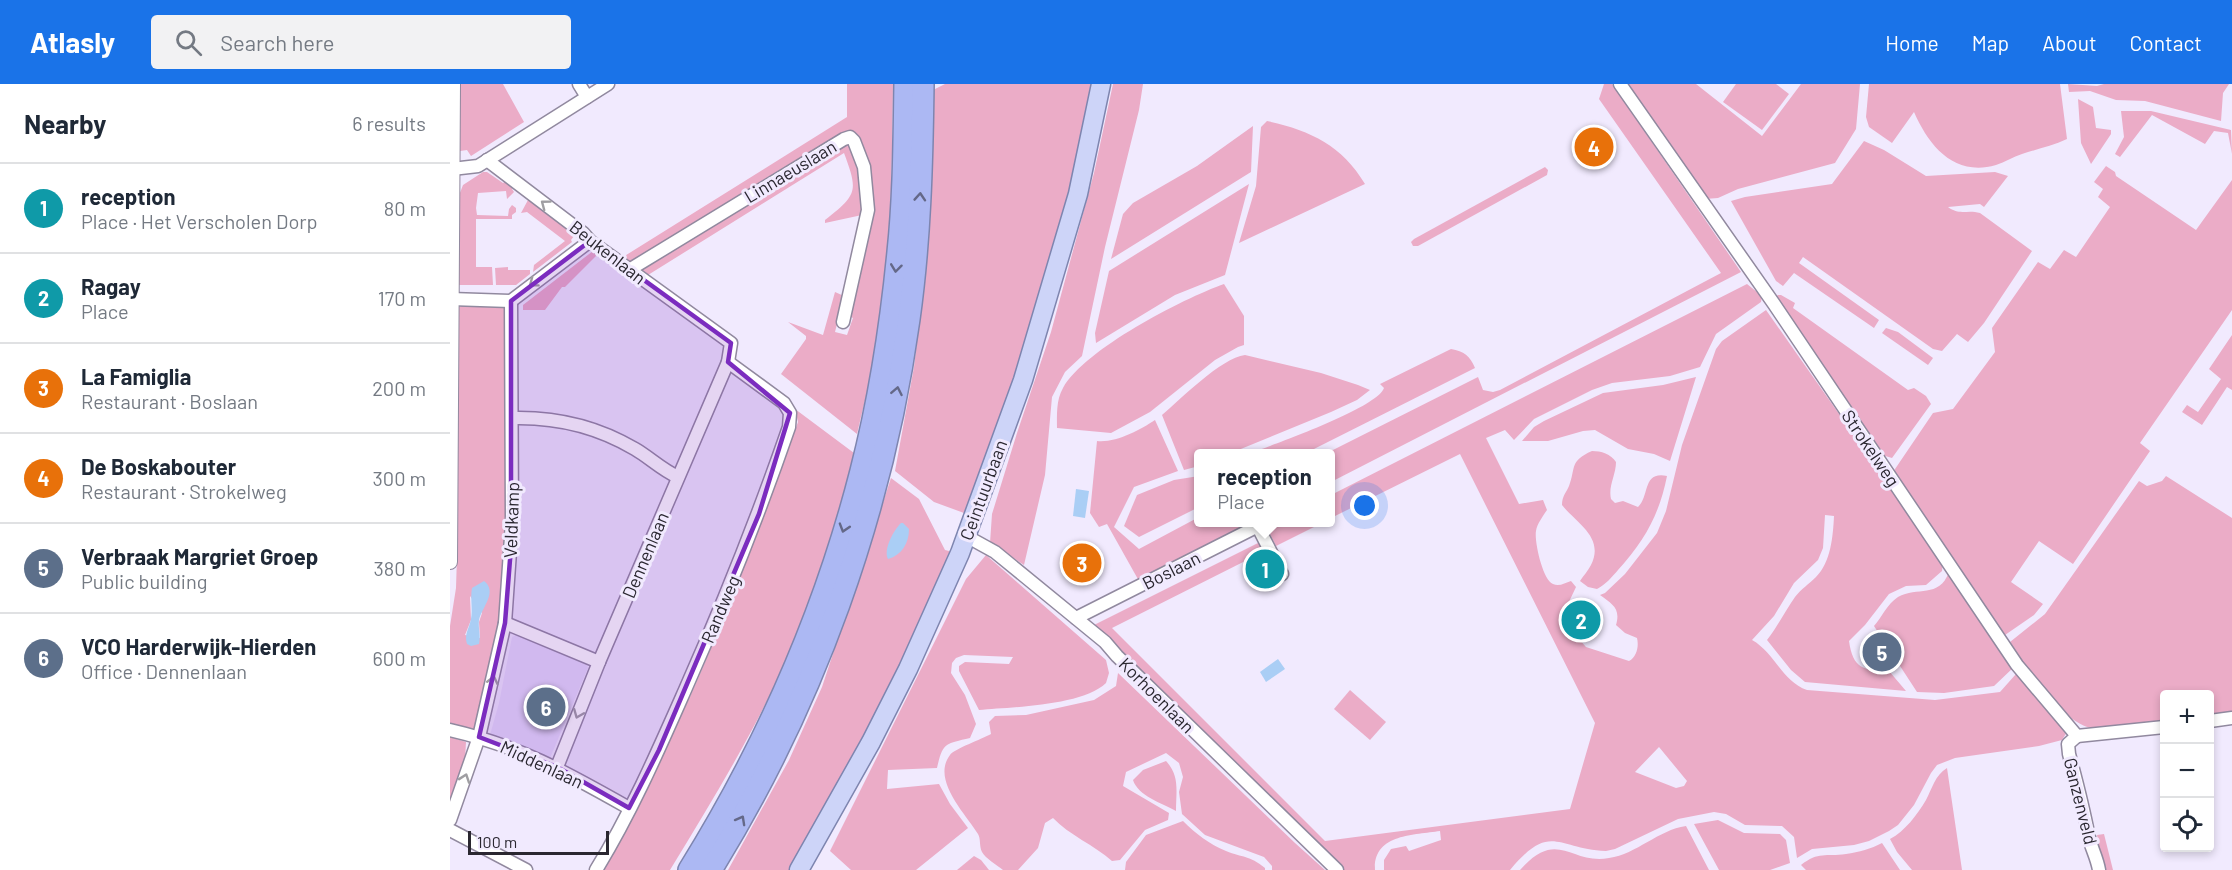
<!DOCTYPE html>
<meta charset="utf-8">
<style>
body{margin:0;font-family:Barlow,sans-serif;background:#f2f2f3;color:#1f2937}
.controls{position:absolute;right:18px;bottom:18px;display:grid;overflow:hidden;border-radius:6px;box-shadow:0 3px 9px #0003}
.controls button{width:54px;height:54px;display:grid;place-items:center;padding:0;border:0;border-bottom:2px solid #e0e1e3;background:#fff;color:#1f2937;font:30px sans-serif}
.scale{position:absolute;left:18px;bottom:15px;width:141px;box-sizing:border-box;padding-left:6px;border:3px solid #2a2730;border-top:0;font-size:16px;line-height:21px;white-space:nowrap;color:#2a2730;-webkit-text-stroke:4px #f1eafe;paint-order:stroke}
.you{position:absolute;left:915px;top:422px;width:21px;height:21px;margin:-15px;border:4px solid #fff;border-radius:50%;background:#1a73e8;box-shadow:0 0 0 9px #1a73e833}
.badge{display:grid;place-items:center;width:39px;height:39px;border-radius:50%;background:#1a73e8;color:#fff;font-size:20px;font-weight:700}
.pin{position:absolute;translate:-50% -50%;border:3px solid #fff;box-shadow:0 2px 6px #0006}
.popup{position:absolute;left:744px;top:365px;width:141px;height:78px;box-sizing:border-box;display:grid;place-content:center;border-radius:6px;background:#fff;filter:drop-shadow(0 2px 4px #0005);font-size:20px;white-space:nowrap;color:#747a83}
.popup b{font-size:22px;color:#1f2937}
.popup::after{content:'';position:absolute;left:50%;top:100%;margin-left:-12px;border:12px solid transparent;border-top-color:#fff}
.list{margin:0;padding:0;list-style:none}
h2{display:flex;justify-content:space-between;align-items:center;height:78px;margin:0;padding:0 24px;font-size:26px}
h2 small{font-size:20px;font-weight:400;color:#747a83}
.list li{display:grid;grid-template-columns:39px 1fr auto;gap:18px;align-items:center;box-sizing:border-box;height:90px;padding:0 24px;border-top:2px solid #e0e1e3}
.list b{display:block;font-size:22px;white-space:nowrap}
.list p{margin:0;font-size:20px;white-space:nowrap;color:#747a83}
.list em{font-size:20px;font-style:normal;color:#747a83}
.icon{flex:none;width:33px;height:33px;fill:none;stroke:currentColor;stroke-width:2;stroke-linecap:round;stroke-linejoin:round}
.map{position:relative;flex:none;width:1782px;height:786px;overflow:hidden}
header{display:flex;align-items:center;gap:36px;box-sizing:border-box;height:84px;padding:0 30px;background:#1a73e8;color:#fff}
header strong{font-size:28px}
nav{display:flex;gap:33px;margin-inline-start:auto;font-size:21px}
.search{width:420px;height:54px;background:#f2f2f3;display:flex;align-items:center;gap:15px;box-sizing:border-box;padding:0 21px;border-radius:6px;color:#747a83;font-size:22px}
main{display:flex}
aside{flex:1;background:#fff}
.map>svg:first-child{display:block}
</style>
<header>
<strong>Atlasly</strong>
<div class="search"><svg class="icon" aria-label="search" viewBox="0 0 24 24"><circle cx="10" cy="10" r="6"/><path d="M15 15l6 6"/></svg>Search here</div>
<nav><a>Home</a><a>Map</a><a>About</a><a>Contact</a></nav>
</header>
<main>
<aside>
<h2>Nearby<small>6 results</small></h2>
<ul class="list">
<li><span class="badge" style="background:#0f9aa8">1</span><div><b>reception</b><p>Place · Het Verscholen Dorp</p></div><em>80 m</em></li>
<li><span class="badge" style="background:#0f9aa8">2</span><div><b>Ragay</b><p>Place</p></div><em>170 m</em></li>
<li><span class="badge" style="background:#e8710a">3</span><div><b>La Famiglia</b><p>Restaurant · Boslaan</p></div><em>200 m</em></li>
<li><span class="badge" style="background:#e8710a">4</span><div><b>De Boskabouter</b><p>Restaurant · Strokelweg</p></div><em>300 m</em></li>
<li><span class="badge" style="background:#5c6f8a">5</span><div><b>Verbraak Margriet Groep</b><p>Public building</p></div><em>380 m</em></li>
<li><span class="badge" style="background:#5c6f8a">6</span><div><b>VCO Harderwijk-Hierden</b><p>Office · Dennenlaan</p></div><em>600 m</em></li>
</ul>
</aside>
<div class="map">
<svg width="1782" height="786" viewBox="0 0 1782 786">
<rect width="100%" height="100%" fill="#f1eafe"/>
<path fill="#e7dcfc" d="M66 551 137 581 138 584 100 674H96L80 668 79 665 67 660 66 662 59 659V656L51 654 49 655 40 651 49 619 62 553Z"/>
<g fill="#ebacc7" fill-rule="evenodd">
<path d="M8 0H53L74 38 21 72 17 66 10 67Z"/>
<path d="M397 0H443C442 94 441 190 423 283 418 305 412 328 407 350L331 290 356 255V252L338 238 373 251 385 208 394 212 385 248 397 251 403 234 397 231 421 100C420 79 413 65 403 47L394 48 182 180 173 173 397 33Z"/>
<path d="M495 0H643L617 118 549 347 514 429 484 418 445 387 464 283 480 138 483 6Z"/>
<path d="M663 0H693L689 26 655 163 632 272 615 288 602 313 595 391 574 481 540 459 542 430 567 349 601 248 644 89Z"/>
<path d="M1154 0H1162L1291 188 881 398V370L877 369 1028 293 1033 306 1043 308 1050 306 1271 189 1149 15Z"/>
<path d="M1174 0H1246L1312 52 1351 0H1410L1406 45 1385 79 1288 105 1268 114 1255 115Z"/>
<path d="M1286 0H1326L1339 10 1312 46 1273 18Z"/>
<path d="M1419 0H1610L1617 55C1602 62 1587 65 1572 70 1563 73 1555 78 1546 81 1504 93 1479 62 1464 28L1442 59 1419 43 1416 33Z"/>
<path d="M1618 0 1647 2 1654 0H1779L1773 9 1771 37 1695 17 1666 16 1640 7 1619 8Z"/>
<path d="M1628 15 1643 23 1646 44 1661 46V50L1641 80 1631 59Z"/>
<path d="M1671 27H1701L1781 46 1782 70 1778 49 1764 47 1755 60 1702 31 1670 73 1665 70 1674 53Z"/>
<path d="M817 37C859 46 892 61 915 100L789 159 806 102 811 43Z"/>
<path d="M803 42 801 88 661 175 673 130 683 119 747 82Z"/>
<path d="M397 56 410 78 412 131 375 139V136C408 110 408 107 394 69L198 191 188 184Z"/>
<path d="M1414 57 1434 66 1476 92 1545 88 1558 92 1534 123 1530 120 1498 123C1510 132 1517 125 1530 129L1582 167 1534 239 1518 258 1507 250 1492 267 1483 265 1353 173 1349 179 1429 236 1424 244 1344 189 1333 202 1326 197 1281 117 1295 113 1382 100Z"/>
<path d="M1656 82 1665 88 1666 92 1746 146 1782 96V226L1690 359 1700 367 1623 480 1589 457 1561 498 1593 520 1584 531 1555 551 1443 388 1483 329 1503 325 1545 268 1542 244 1588 178 1600 185 1614 166 1626 173 1660 123 1648 113 1653 105 1644 98Z"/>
<path d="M1095 83 1098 86 1097 91 968 162H963L961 158 964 155Z"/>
<path d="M33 88H37L53 99 56 97 63 102 62 105 64 108 57 115 56 107 28 109 26 124 27 131 58 132 59 125 62 121 66 124V128L62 131V135H26V183H42L43 201H8V114L13 101Z"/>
<path d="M799 100 775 191 725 211 646 259 645 249 659 187Z"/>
<path d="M73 107 127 148 121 156 122 158 83 188 84 181 115 157 77 128 71 129 78 116 71 110Z"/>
<path d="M143 167 147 171 115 203H112L95 226H73V221Z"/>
<path d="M58 183V186H80V190L66 201H46L45 184Z"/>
<path d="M774 200 794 232V261L788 263 765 276 700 328 661 349 607 344C607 331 606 316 613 304 635 265 732 215 774 200Z"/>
<path d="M1297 200 1312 212 1311 218 1266 250 1250 283 1220 292 1162 299 1142 306 1084 335 1064 356 1055 346 1036 354 1069 420 1093 416 1097 426C1093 432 1087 440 1086 447 1084 457 1093 497 1103 500 1109 503 1115 499 1121 497L1126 503 1117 522 1116 534 1122 541 1119 551 1128 554 1136 563 1179 577C1187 573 1189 562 1187 554L1175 549 1166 541C1171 524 1162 520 1150 511L1155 509 1175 490 1207 449 1216 427 1232 361 1266 265 1272 257 1316 226 1493 478 1492 487 1476 501 1456 502 1439 510 1415 541 1399 557C1403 585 1413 586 1439 587L1456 607 1355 598 1341 586 1317 556C1328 542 1335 527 1345 513 1351 505 1359 500 1366 493 1381 478 1383 452 1384 432L1375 431 1373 464 1368 476 1344 499 1324 532 1302 556C1324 568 1332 597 1357 606L1485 616 1550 608 1566 590 1611 639 1617 648 1612 656 1589 662 1505 674 1487 681 1481 689 1464 721 1448 741 1439 747 1419 757 1404 761 1362 765 1347 774 1344 753 1332 742 1295 741 1276 730 1264 728 1228 735 1165 765 1156 767C1106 765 1101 737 1060 786H934V776L941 765 956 762 959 767 991 756 990 747C964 751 923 750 925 786H891L642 542 812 457 817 466 662 544 875 757 1120 725 1145 639 1010 370 881 434V411ZM1209 663 1237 697 1234 702 1226 704 1185 688Z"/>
<path d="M1328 211H1331L1345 219 1343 224 1458 306 1464 304 1476 312 1481 320 1442 374 1432 371 1323 215Z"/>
<path d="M18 220 51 221 56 223 57 434 54 508 40 592 26 646 0 643V542L6 504 7 472 5 398 6 224ZM20 512 32 529 29 538 30 554 15 551 21 536Z"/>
<path d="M1436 244 1448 248 1483 274 1478 281 1432 249Z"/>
<path d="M1782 251V306L1777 303 1752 341 1732 328 1737 321 1748 328 1771 295 1759 285Z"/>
<path d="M1001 265C1014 267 1020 272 1025 284L856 369H801C825 360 927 324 934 304L930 300Z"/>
<path d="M795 271 871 289 908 301 920 306 907 316 881 328 781 369 749 370V382L734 386 712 331C731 315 771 274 795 271Z"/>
<path d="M1246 293 1220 377 1204 370 1178 365 1145 346 1133 347 1098 357H1072L1084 343 1094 337 1153 309 1213 301Z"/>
<path d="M345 325 404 369C390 424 375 478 355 531 321 621 270 704 220 786H152C187 722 221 657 250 590 286 507 317 423 348 338Z"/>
<path d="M705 336 728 387 684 403 664 443 689 465 749 433V438L803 439 689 497 657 440 649 443 640 429 647 357C666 359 690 346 705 336Z"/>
<path d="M1142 367C1151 367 1161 370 1166 378 1166 391 1158 402 1161 415L1165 419 1173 417 1188 423C1200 412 1192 387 1217 392 1209 432 1194 457 1168 486 1162 493 1155 501 1147 505L1138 503 1130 497C1133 492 1138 487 1141 481 1155 453 1126 439 1112 421 1112 412 1116 409 1119 402 1126 384 1119 377 1142 367Z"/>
<path d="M749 392V423L689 453 674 442 687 411 724 396Z"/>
<path d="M1716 392 1782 434V632L1760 634V610H1714V638C1693 641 1662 648 1641 644 1611 638 1576 583 1560 558L1595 530 1689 397 1697 402 1712 397Z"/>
<path d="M441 394 469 415 495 466 499 467 500 471 482 513 401 685 342 786H278L339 676 372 603Z"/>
<path d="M827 439H872L826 462 817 444Z"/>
<path d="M536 471 656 576 659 589 656 599C632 622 561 623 529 626L509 587V582L515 578 559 580 563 573 514 571 506 574 502 579 501 589 515 611 526 640 520 654C495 660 493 658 487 684L438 686 437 705 489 700 500 720 518 744 466 786H401L380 767 516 495Z"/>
<path d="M1499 488 1564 583 1544 602 1494 609 1467 608 1424 542C1432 533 1437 520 1448 513 1467 502 1489 515 1499 488Z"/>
<path d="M668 589 845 759 875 786H822V782L814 773 755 751 732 730 729 708 733 693 729 679 716 669 676 688 673 702 719 729 718 736 695 746 670 776 662 777C644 761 619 751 603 734L595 739 588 764 568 786H553C547 781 535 774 532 768 529 762 531 755 528 750 516 730 481 696 500 671 504 665 532 655 541 650L539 638 545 632 576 631 644 616 666 602Z"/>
<path d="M900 606 936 638 920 656 884 625Z"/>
<path d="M0 653 16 658 15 676 0 719Z"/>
<path d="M716 677C730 692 726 707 726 727 712 719 688 712 683 696L693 686Z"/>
<path d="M1497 684 1512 786H1462L1447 768 1440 755C1455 747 1467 731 1476 716 1482 705 1485 691 1497 684Z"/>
<path d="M1268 736 1294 749 1330 750 1336 756 1340 779 1320 786H1269L1244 740Z"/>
<path d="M733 737C746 750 759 760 776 767 793 774 799 771 815 784V786H675L676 778 696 751Z"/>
<path d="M1236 742 1259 786H1070C1108 743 1120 781 1159 774 1187 770 1208 746 1236 742Z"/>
<path d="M1654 750 1663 786H1653L1647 751Z"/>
<path d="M1432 759 1450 786H1356L1351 781C1369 767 1375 773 1396 770 1409 768 1421 765 1432 759Z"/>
<path d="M524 772 531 776 539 786H507Z"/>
</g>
<g fill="#aacef5">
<path d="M626 405 639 407 635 434 623 432Z"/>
<path d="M451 439H453L459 445C459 459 452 471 438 475 433 466 443 447 451 439Z"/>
<path d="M34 497C48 508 32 523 29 536 28 544 31 552 29 560L21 562 17 560C14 550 19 545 21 535 23 525 20 515 22 504Z"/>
<path d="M828 575 835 585 816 598 810 588Z"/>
</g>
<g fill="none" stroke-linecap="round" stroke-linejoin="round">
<defs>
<g id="minor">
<path d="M129 0 137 13"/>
<path d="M1170 0 1324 220 1567 581 1627 652 1714 643"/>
<path d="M37 76 133 149 140 157 281 259 278 278 149 578 107 683"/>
<path d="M2 85 28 82 158 0"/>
<path d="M179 186 394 55 400 53 404 57 414 83 418 126 393 238"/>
<path d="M1 215 61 217 140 157"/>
<path d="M63 334C105 333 148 343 185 365 199 373 212 386 228 393"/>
<path d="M808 443 832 490"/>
<path d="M516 452 545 468 655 558 667 572 887 786"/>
<path d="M626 534 816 438"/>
<path d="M55 539 149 578"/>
<path d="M1760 637 1782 634"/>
<path d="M0 646C70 662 117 689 179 724"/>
<path d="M1627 652 1618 660 1619 670C1626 696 1633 723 1638 749 1640 762 1647 773 1649 786"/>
<path d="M0 736 29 653 55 539 62 439 61 217"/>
<path d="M0 746 76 786"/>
<path d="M146 786C181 729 208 667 235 606 273 520 308 433 339 343L340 329 334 319 278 278"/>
</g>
<path id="tertiary" d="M0 478 3 0"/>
<path id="primary" d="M349 786 421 658 458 585 510 469 573 296 628 110 651 0"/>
<g id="motorway">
<path d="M239 786C316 662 375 528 411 387 429 317 441 240 448 168 454 112 454 56 455 0"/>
<path d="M261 786C365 618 432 430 459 235 470 157 472 79 473 0"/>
</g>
</defs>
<use href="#minor" stroke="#91899f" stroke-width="15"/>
<use href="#tertiary" stroke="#91899f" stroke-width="16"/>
<use href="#primary" stroke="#7e85af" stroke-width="21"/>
<use href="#motorway" stroke="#7e85af" stroke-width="24"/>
<use href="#minor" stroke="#fff" stroke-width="12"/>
<use href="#tertiary" stroke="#fff" stroke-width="14"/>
<use href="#primary" stroke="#cdd4f8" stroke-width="18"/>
<use href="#motorway" stroke="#acb8f3" stroke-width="21"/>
</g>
<defs><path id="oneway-chevron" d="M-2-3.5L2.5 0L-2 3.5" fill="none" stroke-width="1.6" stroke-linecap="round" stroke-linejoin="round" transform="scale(1.5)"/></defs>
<g stroke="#646888">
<use href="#oneway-chevron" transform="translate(470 113) rotate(-86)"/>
<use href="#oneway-chevron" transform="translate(446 184) rotate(97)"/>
<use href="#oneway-chevron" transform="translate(447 307) rotate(-79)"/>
<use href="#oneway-chevron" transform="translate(394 444) rotate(107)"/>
<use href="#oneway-chevron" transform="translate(291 736) rotate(-61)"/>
</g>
<g stroke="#9f9ea2">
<use href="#oneway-chevron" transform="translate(95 120) rotate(-143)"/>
<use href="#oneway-chevron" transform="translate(83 199) rotate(143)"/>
<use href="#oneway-chevron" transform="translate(43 596) rotate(-77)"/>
<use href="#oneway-chevron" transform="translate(128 630) rotate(112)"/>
<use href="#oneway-chevron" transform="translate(15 694) rotate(-71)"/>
</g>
<path fill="#7b2cbf" fill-opacity="0.2" stroke="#7b2cbf" stroke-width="4.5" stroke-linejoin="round" d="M140 157 281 259 278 278 340 329 309 430 209 666 179 724 107 683 29 653 55 539 61 463V217Z"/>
<g text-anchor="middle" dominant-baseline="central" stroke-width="6" stroke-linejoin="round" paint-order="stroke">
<g font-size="18" fill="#2a2730" stroke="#f1eafe">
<text transform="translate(340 87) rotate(-31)">Linnaeuslaan</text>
<text transform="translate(158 168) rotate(38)">Beukenlaan</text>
<text transform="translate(1421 364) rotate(56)">Strokelweg</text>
<text transform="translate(533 406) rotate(-70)">Ceintuurbaan</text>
<text transform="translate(61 436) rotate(-88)">Veldkamp</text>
<text transform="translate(195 471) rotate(-67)">Dennenlaan</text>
<text transform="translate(721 486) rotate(-27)">Boslaan</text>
<text transform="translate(270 525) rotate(-67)">Randweg</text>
<text transform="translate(707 611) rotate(45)">Korhoenlaan</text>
<text transform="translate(92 680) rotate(25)">Middenlaan</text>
<text transform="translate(1631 717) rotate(76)">Ganzenveld</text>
</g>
</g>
</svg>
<div class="controls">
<button>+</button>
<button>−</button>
<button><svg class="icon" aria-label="locate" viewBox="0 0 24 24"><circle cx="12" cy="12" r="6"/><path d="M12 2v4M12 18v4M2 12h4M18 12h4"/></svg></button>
</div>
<div class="scale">100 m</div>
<div class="you"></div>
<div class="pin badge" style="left:815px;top:485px;background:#0f9aa8">1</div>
<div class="popup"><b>reception</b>Place</div>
<div class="pin badge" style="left:1131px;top:536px;background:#0f9aa8">2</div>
<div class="pin badge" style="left:632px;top:479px;background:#e8710a">3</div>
<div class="pin badge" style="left:1144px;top:63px;background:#e8710a">4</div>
<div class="pin badge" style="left:1432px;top:568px;background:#5c6f8a">5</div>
<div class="pin badge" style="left:96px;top:623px;background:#5c6f8a">6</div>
</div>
</main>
